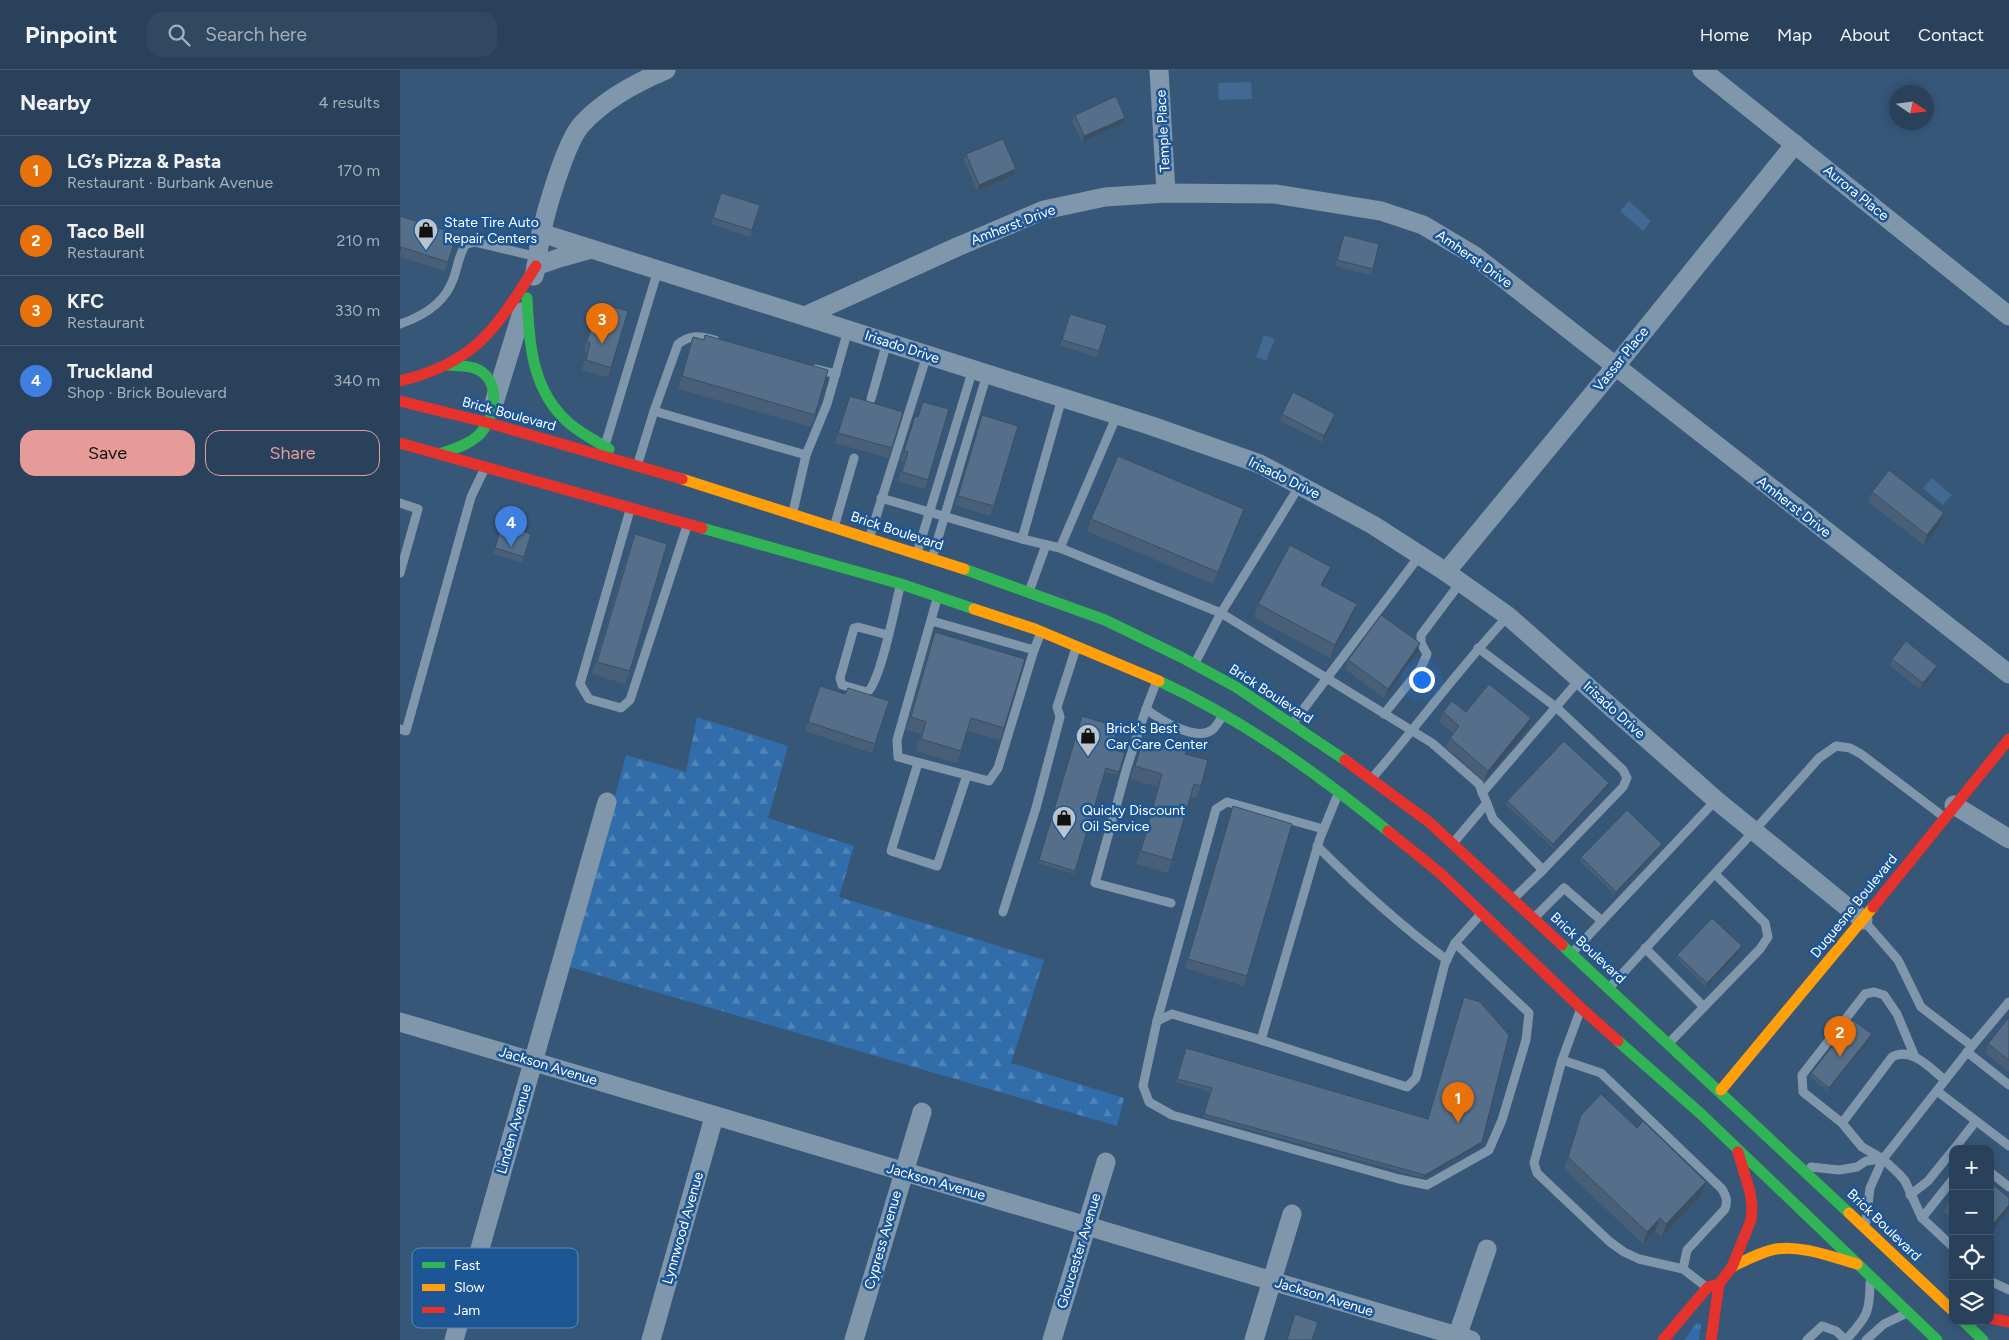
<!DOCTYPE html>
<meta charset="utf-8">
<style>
body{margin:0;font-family:Figtree,sans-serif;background:#314861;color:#f1f3f6}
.controls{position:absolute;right:15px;bottom:15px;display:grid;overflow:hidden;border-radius:10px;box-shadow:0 2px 12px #0003}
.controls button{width:45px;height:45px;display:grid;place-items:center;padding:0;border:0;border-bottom:1px solid #455a71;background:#29415b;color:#f1f3f6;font:25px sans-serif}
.compass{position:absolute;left:1489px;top:15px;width:45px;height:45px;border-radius:50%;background:#29415b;box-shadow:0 2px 12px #0003;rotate:103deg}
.you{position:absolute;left:1021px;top:609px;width:18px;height:18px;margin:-12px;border:4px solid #fff;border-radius:50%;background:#1a73e8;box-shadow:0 0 0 8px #1a73e833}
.badge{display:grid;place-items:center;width:32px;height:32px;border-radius:50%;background:#e69b98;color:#fff;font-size:16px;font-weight:700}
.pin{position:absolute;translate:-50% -41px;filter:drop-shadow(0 1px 2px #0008)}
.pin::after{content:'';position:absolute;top:26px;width:18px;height:15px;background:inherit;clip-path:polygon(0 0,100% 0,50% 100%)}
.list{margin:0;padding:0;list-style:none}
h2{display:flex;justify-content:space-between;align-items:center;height:65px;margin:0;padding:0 20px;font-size:21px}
h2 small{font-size:16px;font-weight:400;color:#a5afbb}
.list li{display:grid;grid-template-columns:32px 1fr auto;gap:15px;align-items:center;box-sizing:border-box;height:70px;padding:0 20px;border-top:1px solid #455a71}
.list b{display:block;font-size:19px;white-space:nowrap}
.list p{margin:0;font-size:16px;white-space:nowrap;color:#a5afbb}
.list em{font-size:16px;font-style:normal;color:#a5afbb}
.actions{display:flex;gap:10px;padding:15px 20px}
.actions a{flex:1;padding:11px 0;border:1px solid #e69b98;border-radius:15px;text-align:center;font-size:18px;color:#e69b98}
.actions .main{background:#e69b98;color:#111}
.icon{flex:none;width:28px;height:28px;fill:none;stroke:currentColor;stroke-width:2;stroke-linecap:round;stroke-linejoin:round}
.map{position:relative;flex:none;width:1609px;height:1270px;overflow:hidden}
header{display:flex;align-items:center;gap:30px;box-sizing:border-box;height:70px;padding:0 25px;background:#29415b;border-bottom:1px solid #455a71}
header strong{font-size:24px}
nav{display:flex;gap:28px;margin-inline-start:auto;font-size:18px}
.search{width:350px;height:45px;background:#314861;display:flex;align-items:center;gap:12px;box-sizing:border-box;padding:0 18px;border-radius:15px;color:#a5afbb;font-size:19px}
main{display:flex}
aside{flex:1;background:#29415b}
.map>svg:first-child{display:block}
</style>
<header>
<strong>Pinpoint</strong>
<div class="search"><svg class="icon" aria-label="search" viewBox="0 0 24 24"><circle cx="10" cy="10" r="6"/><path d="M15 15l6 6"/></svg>Search here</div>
<nav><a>Home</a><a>Map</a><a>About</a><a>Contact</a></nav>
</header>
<main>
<aside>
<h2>Nearby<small>4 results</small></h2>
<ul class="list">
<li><span class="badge" style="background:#e8710a">1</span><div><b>LG’s Pizza &amp; Pasta</b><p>Restaurant · Burbank Avenue</p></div><em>170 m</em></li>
<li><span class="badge" style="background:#e8710a">2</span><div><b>Taco Bell</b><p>Restaurant</p></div><em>210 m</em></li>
<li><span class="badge" style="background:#e8710a">3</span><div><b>KFC</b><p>Restaurant</p></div><em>330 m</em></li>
<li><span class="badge" style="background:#3f7fe0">4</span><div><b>Truckland</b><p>Shop · Brick Boulevard</p></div><em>340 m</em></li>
</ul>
<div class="actions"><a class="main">Save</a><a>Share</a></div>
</aside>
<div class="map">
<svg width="1609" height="1270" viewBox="0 0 1609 1270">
<defs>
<pattern id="grass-tufts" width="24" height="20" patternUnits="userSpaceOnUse" patternTransform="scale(1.25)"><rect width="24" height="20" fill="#316daa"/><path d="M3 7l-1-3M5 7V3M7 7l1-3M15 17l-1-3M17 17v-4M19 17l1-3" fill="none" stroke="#5083b7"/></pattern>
<pattern id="forest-firs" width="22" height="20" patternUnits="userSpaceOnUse" patternTransform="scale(1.25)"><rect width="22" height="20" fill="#316daa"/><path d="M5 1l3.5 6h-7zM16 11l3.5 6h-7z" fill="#5083b7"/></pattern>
</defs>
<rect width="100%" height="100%" fill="#375779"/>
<path fill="url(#grass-tufts)" d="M1296 1253 1301 1254 1299 1270H1285Z"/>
<path fill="url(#forest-firs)" d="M297 647 388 676 368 748 454 776 439 827 644 890 611 993 724 1028 717 1056 170 897 226 685 286 702Z"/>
<g fill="#416994">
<path d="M851 12 852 29 819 30 818 13Z"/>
<path d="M1229 131 1251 151 1243 161 1220 141Z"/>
<path d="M864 265 875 269 866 291 856 287Z"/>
<path d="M1532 408 1552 425 1543 435 1523 418Z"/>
</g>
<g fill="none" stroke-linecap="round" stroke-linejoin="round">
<g stroke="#8096ab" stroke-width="9">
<path d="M0 254C24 246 46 232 54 207 58 195 59 184 66 174L75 172 138 187"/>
<path d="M416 299 436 304"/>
<path d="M471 329 487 272"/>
<path d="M254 341 278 274C291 264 300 266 315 270"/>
<path d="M206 372 258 200"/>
<path d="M238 393 254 341 406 385"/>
<path d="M481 428 622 469 662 328"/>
<path d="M0 433 18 439 0 503"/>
<path d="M230 440 180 614 189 629 221 638 230 630 287 456"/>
<path d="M393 442 406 385 427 334 448 260"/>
<path d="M435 454 454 388"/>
<path d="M470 466 527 285"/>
<path d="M622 469 660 478 821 543 1032 673 1079 714 1093 749 1143 800 1114 828"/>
<path d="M660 478 717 345"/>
<path d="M518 480 573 299"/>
<path d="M533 485 587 304"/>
<path d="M630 519 646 475"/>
<path d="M537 529 497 670 498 687 589 711 598 698 634 580 640 565"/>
<path d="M532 551 634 580"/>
<path d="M488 565 458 557 454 558 440 608 442 615 467 622C480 614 495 536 500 517"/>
<path d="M1078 578 1157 638 1223 700 1227 708 1223 717 1143 800"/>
<path d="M796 591 821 543 900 415"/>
<path d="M756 613 746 639C759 649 795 672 812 660 816 657 819 651 822 647"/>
<path d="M746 639 727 697 695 813 771 833"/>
<path d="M984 644 1021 598 1027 584 1021 573V565L1060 513"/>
<path d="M893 653 1020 485"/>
<path d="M0 659 6 661 71 427 84 400"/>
<path d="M518 693 491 781 537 796 567 705"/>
<path d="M973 707C1019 654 1060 597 1108 546"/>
<path d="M1082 723 1180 609"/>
<path d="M938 724 920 768 861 970 1007 1017 1016 1008 1045 893 1055 873 1080 845"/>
<path d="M1054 772 1087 733"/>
<path d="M917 776C958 817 1000 855 1047 890"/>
<path d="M603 842 636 738 660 647 657 637 676 578"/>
<path d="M1136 846 1164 818 1202 851 1173 882"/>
<path d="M1202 851 1316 730"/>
<path d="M1465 852 1498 890 1521 937 1572 976 1483 1089 1470 1118 1466 1152"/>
<path d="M1245 878 1303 936"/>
<path d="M1210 917 1353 762 1419 688 1436 676 1450 678 1461 684 1544 747"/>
<path d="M1180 941 1162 990 1134 1093 1137 1103 1210 1172 1224 1182 1239 1189 1283 1199 1305 1216"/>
<path d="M757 951 816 739 827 732 923 759"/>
<path d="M861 970 772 944 757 951 743 1016 749 1032 772 1045 999 1109 1027 1115 1089 1080 1102 1050 1126 970 1129 943 1055 873"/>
<path d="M1271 971 1360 879 1368 867 1365 853 1315 804"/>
<path d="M1572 976 1609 932"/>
<path d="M1567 982 1609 1015"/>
<path d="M1515 987 1497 944 1484 925 1474 922 1465 924 1402 1005 1403 1022 1442 1053 1462 1077 1483 1089 1499 1104 1505 1111 1522 1148 1553 1177"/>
<path d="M1162 990 1201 1003 1322 1119C1326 1126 1328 1131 1325 1139L1287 1180 1283 1199"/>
<path d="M1537 1021 1609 1076"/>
<path d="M1442 1053 1492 987C1511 976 1531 999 1545 1010"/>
<path d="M1554 1079 1576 1051"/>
<path d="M1411 1097 1439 1100 1457 1097 1466 1091 1483 1089"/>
<path d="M1590 1102 1609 1117"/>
<path d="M1510 1125 1528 1111 1553 1080"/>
<path d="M1522 1148 1553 1109"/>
<path d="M1590 1211 1609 1220"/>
<path d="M1407 1270 1422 1256 1436 1261 1446 1270"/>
<path d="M1446 1270C1466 1247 1470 1244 1470 1213"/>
<path d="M1466 1270 1484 1254 1505 1244"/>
</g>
<g stroke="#8096ab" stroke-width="19">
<path d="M759 0 766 123"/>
<path d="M1302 0 1609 246"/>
<path d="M141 163 752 356 860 394 973 455 1046 502 1108 546 1316 730 1463 850"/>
<path d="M136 196 159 188 191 179"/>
<path d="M134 206C138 192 138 178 141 165 146 140 166 71 182 54 205 29 235 13 266 0"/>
<path d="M405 246 557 177 644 140 705 127 766 123 875 124 981 141 1023 155 1075 186 1609 604"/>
<path d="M95 330 122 242"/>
<path d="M1046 502 1215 297 1395 74"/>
<path d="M1554 735 1609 769"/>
<path d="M0 952 1071 1270"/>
<path d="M54 1270 207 732"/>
<path d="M251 1270 314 1047"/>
<path d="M454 1270 522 1042"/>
<path d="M652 1270 706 1092"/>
<path d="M854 1270 892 1144"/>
<path d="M1056 1270 1087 1179"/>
</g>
<g stroke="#30b455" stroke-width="11">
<path d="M127 228C129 274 132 322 170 354 182 364 196 371 209 379"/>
<path d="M40 384C53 379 68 375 79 365 95 349 102 313 79 300 70 295 58 296 48 295"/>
<path d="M302 458 501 514 574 539"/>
<path d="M564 499 705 550 781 587 836 617 945 690"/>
<path d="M759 611C842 649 917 703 988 761"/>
<path d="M1162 875 1449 1143"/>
<path d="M1218 971 1301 1044 1537 1270"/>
<path d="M1563 1251 1583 1270"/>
</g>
<g stroke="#ff9f0a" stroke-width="11">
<path d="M282 409 564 499"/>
<path d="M574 539 635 559 759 611"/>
<path d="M1321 1020 1473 837"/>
<path d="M1449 1143 1553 1241"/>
<path d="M1332 1197C1346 1190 1360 1182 1376 1179 1402 1175 1432 1187 1457 1194"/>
</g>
<g stroke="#e5322d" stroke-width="11">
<path d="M0 311C77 292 95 259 136 196"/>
<path d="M0 331 89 353 282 409"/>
<path d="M0 373 302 458"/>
<path d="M945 690 1029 752 1162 875"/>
<path d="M988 761 1040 803 1181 938 1218 971"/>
<path d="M1473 837 1609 669"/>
<path d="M1590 1248 1609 1252"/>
<path d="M1263 1270 1308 1217 1319 1214"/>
<path d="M1311 1270 1319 1214 1332 1197 1351 1150 1352 1136 1350 1122 1338 1082"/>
</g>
</g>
<g fill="#495f77">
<path d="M675 45 722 54 682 72 672 51Z"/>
<path d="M566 84 616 99 613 106 577 121 564 90Z"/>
<path d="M321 123 360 135 350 167 311 154Z"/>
<path d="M0 146 48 192 45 201 0 187Z"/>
<path d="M944 165 973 199 970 205 935 196Z"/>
<path d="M202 234 211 298 208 307 182 300 187 282 184 281 188 266 192 256 194 257Z"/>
<path d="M670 244 699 281 697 287 660 276Z"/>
<path d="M305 265 415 345 411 357 278 319 289 279 293 267 303 270Z"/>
<path d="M450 326 492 378 488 388 435 373Z"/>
<path d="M523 332 528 410 525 419 498 411 504 392 500 391 515 346 518 347Z"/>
<path d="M882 344H935L922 372 880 351Z"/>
<path d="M582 345 594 436 590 446 555 435Z"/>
<path d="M1472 422 1544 443 1541 453 1524 475 1468 432Z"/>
<path d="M844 439 813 514 687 461 691 449Z"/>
<path d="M102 454 131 464 122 493 93 484Z"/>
<path d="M235 464 230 601 225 614 192 604 230 477Z"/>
<path d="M926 510 923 516 957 534 952 546 930 588 854 547 858 534Z"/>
<path d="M535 562 604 658 600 670 567 661 557 693 516 681 521 664 506 660 530 575Z"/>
<path d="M1017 583 984 628 945 599 948 590Z"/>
<path d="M1492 589 1537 596 1535 602 1521 620 1490 596Z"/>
<path d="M416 625 475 674 472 683 405 661Z"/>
<path d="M1043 642H1066L1128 658 1084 711 1046 677 1050 668 1053 663 1039 652Z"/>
<path d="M682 646 712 679 725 683 718 705 705 702 674 804 638 793Z"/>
<path d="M756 675 785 684 801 716 796 728 790 727 772 790 768 803 736 794 758 717 730 709 741 677 754 681Z"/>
<path d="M1208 716 1152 777 1106 735 1107 731Z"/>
<path d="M833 736 847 906 844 916 785 898Z"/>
<path d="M1262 774 1261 777 1215 825 1180 791 1181 787Z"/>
<path d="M1341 880 1306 917 1276 888 1277 885Z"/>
<path d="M1609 947V1002L1585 983 1588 974Z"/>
<path d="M1472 964 1471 968 1428 1021 1410 1007 1411 1003Z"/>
<path d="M785 981 1082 1072 1081 1075 1023 1108 803 1047 810 1022 776 1012Z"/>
<path d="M1181 1045 1302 1124 1262 1167 1255 1161 1243 1174 1164 1099Z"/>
<path d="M1553 1126V1149L1544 1142 1548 1133Z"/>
</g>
<g fill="#3c4e61">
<path d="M725 48 722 54 682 72 684 66Z"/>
<path d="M616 99 613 106 577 121 579 115Z"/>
<path d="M935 344 933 350 922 372 924 366Z"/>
<path d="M844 439 840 451 813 514 818 502Z"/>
<path d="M1544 443 1541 453 1524 475 1527 465Z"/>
<path d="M931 497 926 510 917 528 921 515Z"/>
<path d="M957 534 952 546 930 588 935 575Z"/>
<path d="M1020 573 1017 583 984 628 988 619Z"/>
<path d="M1537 596 1535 602 1521 620 1523 613Z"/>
<path d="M1131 648 1128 658 1084 711 1088 701Z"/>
<path d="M1209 713 1208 716 1152 777 1153 774Z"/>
<path d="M1262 774 1261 777 1215 825 1216 822Z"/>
<path d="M1342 876 1341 880 1306 917 1307 913Z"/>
<path d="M1472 964 1471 968 1428 1021 1429 1018Z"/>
<path d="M1082 1072 1081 1075 1023 1108 1025 1105Z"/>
<path d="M1306 1112 1302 1124 1262 1167 1266 1154Z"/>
<path d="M1609 1135V1140L1590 1163V1158Z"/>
<path d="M1260 1148 1255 1161 1243 1174 1247 1162Z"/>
</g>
<g fill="#556f8a" stroke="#3c4e61">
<path d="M716 26 725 48 684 66 675 45Z"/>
<path d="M603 69 616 99 579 115 566 84Z"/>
<path d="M321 123 360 135 352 160 313 148Z"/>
<path d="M0 146 57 164 48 192 1 177 0 182Z"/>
<path d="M944 165 979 174 973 199 937 190Z"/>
<path d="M202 234 228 241 211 298 186 290 190 273 187 272 192 256 195 257Z"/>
<path d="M670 244 707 255 699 281 662 270Z"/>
<path d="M305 265 428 300 415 345 282 306 293 267 304 270Z"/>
<path d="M893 322 935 344 924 366 882 344Z"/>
<path d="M450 326 503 342 492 378 438 363Z"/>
<path d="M523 332 549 339 528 410 502 402 508 382 504 381 515 346 518 347Z"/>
<path d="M582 345 618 356 594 436 558 426Z"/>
<path d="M718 386 844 439 818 502 691 449Z"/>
<path d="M1489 400 1544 443 1527 465 1472 422Z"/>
<path d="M102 454 131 464 124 487 95 478Z"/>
<path d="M235 464 267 474 230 601 197 592Z"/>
<path d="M890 475 931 497 921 515 957 534 935 575 858 534Z"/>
<path d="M981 545 1020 573 988 619 948 590Z"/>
<path d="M535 562 625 589 604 658 571 648 561 681 521 669 526 652 511 647Z"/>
<path d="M1506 571 1537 596 1523 613 1492 589Z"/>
<path d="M1089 614 1131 648 1088 701 1050 668 1059 656 1043 642 1052 631 1066 642Z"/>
<path d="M420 616 445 624 448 618 489 631 475 674 408 652Z"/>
<path d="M682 646 718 657 712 679 725 683 719 702 706 698 675 801 639 790Z"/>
<path d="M1164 671 1209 713 1153 774 1107 731Z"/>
<path d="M772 672 788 677 785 684 808 690 801 716 794 714 772 790 741 781 762 704 735 696 741 677 754 681 756 675 770 679Z"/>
<path d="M833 736 892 754 847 906 788 889Z"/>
<path d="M1227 740 1262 774 1216 822 1181 787Z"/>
<path d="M1312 848 1342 876 1307 913 1277 885Z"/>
<path d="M1064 927 1080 932 1109 965 1082 1072 1025 1105 804 1044 812 1018 777 1009 786 978 1028 1049Z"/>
<path d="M1609 947V990L1588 974Z"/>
<path d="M1453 950 1472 964 1429 1018 1411 1003Z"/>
<path d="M1201 1024 1237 1058 1243 1051 1306 1112 1266 1154 1260 1148 1247 1162 1168 1087 1181 1045Z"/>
<path d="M1590 1112 1609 1128V1135L1590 1158Z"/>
<path d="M1553 1126V1137L1548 1133Z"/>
<path d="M895 1244 918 1252 912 1270H887Z"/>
</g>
<defs>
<symbol id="shop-pin" viewBox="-11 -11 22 30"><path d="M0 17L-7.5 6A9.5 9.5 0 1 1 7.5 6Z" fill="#b9c4d0" stroke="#1c5694"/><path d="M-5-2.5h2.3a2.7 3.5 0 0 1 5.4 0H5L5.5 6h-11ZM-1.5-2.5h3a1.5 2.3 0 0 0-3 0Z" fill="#111"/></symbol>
</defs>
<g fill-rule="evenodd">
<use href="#shop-pin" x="12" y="146" width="28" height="38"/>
<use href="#shop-pin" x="674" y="652" width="28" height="38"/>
<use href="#shop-pin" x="650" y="734" width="28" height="38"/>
</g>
<g text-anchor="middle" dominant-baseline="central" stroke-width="5" stroke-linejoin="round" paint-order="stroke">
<g font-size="14" fill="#fff" stroke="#1c5694">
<text transform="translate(763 61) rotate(-93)">Temple Place</text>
<text transform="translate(1456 123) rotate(39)">Aurora Place</text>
<text transform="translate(613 155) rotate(-21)">Amherst Drive</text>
<text transform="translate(1074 189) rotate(35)">Amherst Drive</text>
<text transform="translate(502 277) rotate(18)">Irisado Drive</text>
<text transform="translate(1221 289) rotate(-51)">Vassar Place</text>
<text transform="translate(109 344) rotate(15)">Brick Boulevard</text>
<text transform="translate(884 408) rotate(26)">Irisado Drive</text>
<text transform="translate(1394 437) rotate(38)">Amherst Drive</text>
<text transform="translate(497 461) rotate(18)">Brick Boulevard</text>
<text transform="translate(871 624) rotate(33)">Brick Boulevard</text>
<text transform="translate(1214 640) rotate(42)">Irisado Drive</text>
<text transform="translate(1454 836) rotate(-51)">Duquesne Boulevard</text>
<text transform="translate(1188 878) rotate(43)">Brick Boulevard</text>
<text transform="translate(148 996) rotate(17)">Jackson Avenue</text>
<text transform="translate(114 1059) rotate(-74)">Linden Avenue</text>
<text transform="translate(536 1112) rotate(16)">Jackson Avenue</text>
<text transform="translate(1484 1155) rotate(44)">Brick Boulevard</text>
<text transform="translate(283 1158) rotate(-74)">Lynnwood Avenue</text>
<text transform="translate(483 1170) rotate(-74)">Cypress Avenue</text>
<text transform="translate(679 1181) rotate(-73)">Gloucester Avenue</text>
<text transform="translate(924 1227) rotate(17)">Jackson Avenue</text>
</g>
<g font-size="14" fill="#fff" stroke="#1c5694" text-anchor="start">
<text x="44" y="152">State Tire Auto<tspan x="44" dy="16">Repair Centers</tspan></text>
<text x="706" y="658">Brick's Best<tspan x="706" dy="16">Car Care Center</tspan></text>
<text x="682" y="740">Quicky Discount<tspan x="682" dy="16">Oil Service</tspan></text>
</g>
</g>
<rect x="12" y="1178" width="166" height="80" rx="8" fill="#1c5694" stroke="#6089b4" stroke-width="1"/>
<rect x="22" y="1192" width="23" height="6" fill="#30b455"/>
<rect x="22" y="1214" width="23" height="7" fill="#ff9f0a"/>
<rect x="22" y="1237" width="23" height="6" fill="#e5322d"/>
<g font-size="14" fill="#fff">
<text x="54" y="1200">Fast</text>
<text x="54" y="1222">Slow</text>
<text x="54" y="1245">Jam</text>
</g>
</svg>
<div class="controls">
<button>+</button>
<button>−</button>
<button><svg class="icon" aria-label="locate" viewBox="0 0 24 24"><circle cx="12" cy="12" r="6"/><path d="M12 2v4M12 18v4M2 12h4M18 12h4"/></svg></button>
<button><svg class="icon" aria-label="layers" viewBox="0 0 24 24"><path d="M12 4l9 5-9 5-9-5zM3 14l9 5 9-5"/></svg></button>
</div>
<svg class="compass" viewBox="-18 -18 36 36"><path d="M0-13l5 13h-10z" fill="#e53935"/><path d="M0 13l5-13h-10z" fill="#a5afbb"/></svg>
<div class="you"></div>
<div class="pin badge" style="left:1058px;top:1053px;background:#e8710a">1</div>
<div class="pin badge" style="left:1440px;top:987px;background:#e8710a">2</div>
<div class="pin badge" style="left:202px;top:274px;background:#e8710a">3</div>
<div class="pin badge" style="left:111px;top:477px;background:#3f7fe0">4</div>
</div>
</main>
